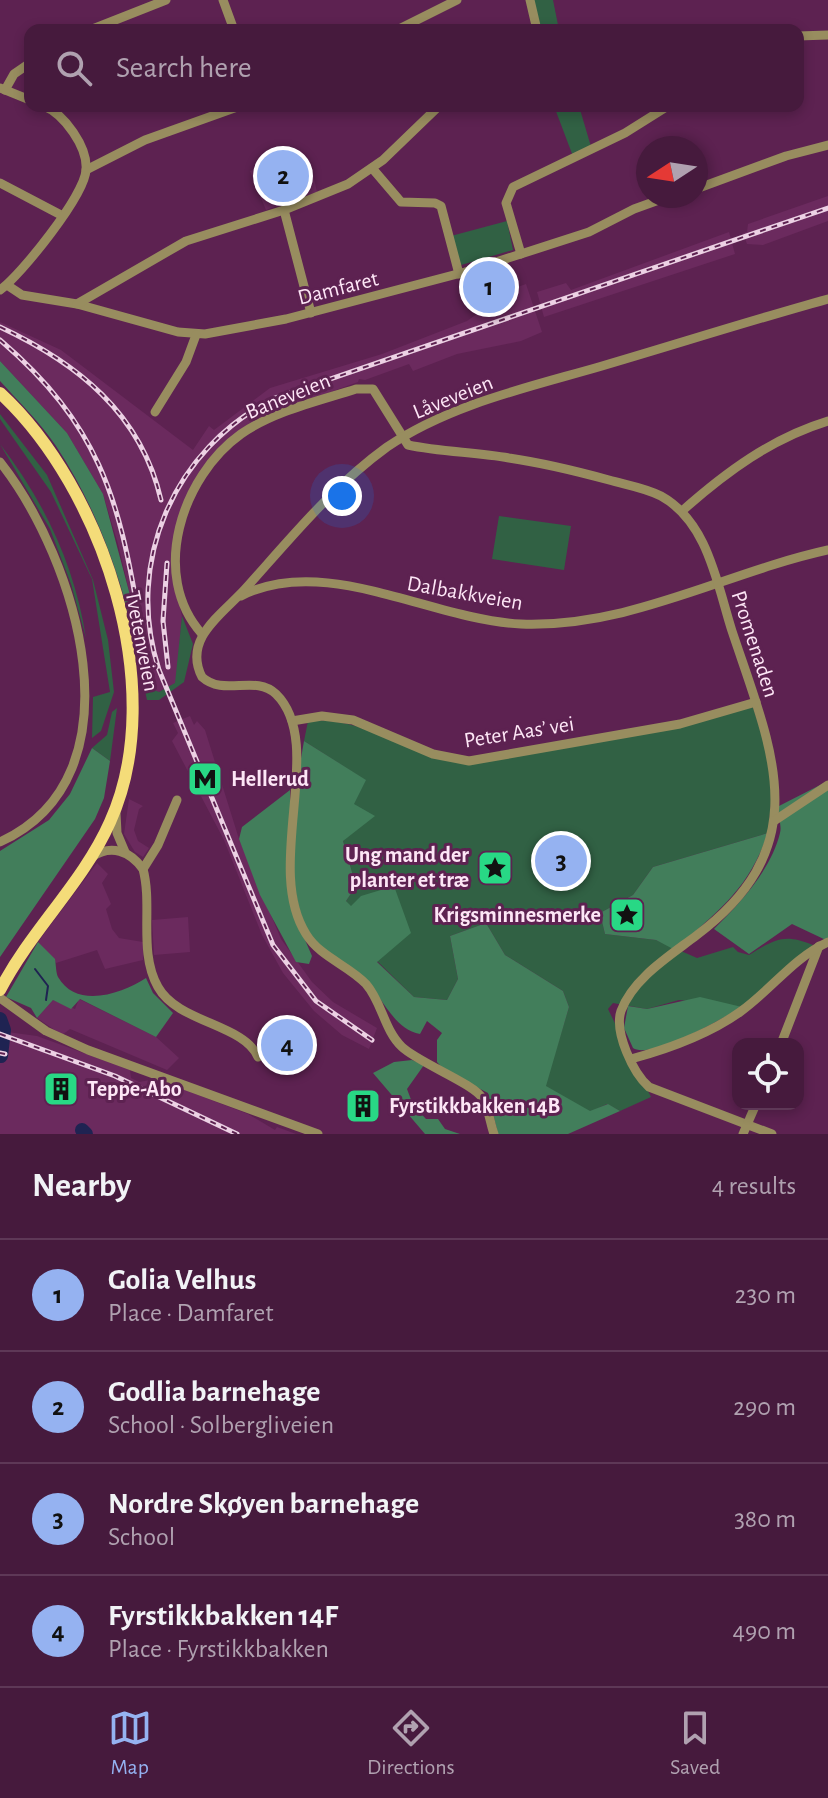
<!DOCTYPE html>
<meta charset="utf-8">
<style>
body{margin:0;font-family:"Alegreya Sans",sans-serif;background:#502748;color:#f1f3f6}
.controls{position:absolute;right:24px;bottom:24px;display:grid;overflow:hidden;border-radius:16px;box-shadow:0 4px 12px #0003}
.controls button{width:72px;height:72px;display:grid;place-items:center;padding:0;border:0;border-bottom:2px solid #5e3857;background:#461a3d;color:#f1f3f6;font:40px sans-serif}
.compass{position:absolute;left:636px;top:136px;width:72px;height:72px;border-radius:50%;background:#461a3d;box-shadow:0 4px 12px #0003;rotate:258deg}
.you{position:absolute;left:342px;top:496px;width:28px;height:28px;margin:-20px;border:6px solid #fff;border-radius:50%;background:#1a73e8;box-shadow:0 0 0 12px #1a73e833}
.badge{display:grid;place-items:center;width:52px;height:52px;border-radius:50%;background:#95b2f1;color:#111;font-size:26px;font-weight:700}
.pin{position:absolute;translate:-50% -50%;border:4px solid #fff;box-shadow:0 2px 8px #0006}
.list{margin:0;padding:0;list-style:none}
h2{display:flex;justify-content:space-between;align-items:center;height:104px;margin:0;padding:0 32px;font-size:34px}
h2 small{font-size:26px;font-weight:400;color:#b0a1b0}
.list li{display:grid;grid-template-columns:52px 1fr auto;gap:24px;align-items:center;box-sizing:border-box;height:112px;padding:0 32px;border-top:2px solid #5e3857}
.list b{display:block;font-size:30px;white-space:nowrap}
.list p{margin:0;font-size:26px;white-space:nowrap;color:#b0a1b0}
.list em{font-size:26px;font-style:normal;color:#b0a1b0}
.icon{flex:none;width:44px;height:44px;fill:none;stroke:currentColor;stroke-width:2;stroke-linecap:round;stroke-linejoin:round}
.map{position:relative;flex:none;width:828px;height:1134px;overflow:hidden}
.search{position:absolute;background:#461a3d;box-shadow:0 4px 12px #0003;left:24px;right:24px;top:24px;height:88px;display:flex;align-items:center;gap:20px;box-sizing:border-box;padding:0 28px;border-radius:16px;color:#b0a1b0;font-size:30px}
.sheet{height:552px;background:#461a3d}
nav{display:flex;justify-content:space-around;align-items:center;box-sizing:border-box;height:112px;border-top:2px solid #5e3857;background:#461a3d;font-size:22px;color:#b0a1b0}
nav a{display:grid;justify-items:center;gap:4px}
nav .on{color:#95b2f1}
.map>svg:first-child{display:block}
</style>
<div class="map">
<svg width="828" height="1134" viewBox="0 0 828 1134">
<rect width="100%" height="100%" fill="#5d2251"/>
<g fill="#6b2a5e">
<path d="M289 149 301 151 310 161 317 192 266 210 250 171 286 157Z"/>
<path d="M828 196V221L763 245 747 244 743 233 747 232 748 224Z"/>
<path d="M729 232 735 254 544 317 537 292 566 283 571 290Z"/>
<path d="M526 284 542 332 521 341 457 354 413 371 409 364 365 380 359 379 358 382 259 418 199 472 179 515 175 586 182 616 176 683 159 692 148 690 128 610 130 595 118 544 103 494 67 433 0 361V322L61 350 193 450 209 426 214 430 270 388 382 354 467 321 512 289Z"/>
<path d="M190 716 194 725 197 721 205 730 239 839 281 939 312 982 333 1002 377 1028 369 1049 342 1035 314 1011 283 973 262 935 224 840 172 741 178 733 173 723Z"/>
<path d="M129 799 143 806 139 809 134 830 138 841 149 848 143 857 135 852 124 834Z"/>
<path d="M97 863 108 874 102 883 111 904 106 909 112 929 119 938 143 942V960L105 969 97 950 56 963 38 942Z"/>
<path d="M188 917 190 952 154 955 152 920Z"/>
<path d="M79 999 156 1037 179 1058 167 1070 70 1029 62 1035 37 1018 53 1000 75 1009Z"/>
<path d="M0 1031 37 1036 130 1070 131 1078 139 1082 156 1079 248 1114 275 1130 277 1127 296 1134H0Z"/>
</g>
<g fill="#316144">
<path d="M529 0H553L559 30H536Z"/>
<path d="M554 106H579L592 150 574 159Z"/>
<path d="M507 221 513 250 461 265 451 236Z"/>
<path d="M0 414 47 475 93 580 108 640 114 692 101 731 92 738 93 697 110 692 92 579 51 492 0 419Z"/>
<path d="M0 444C44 501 75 566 86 638L71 584 50 529Z"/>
<path d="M499 516 571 526 564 570 492 559Z"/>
<path d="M182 616 193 644 184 682 159 700H147L144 686 159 692 175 683Z"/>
<path d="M753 707 774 774 768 833 653 867 633 895 600 913 605 934 656 940 697 958 733 947 738 952 749 955C775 939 784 933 813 945L742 1007 679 1000 647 1009 613 1003 608 1009 651 1097 620 1111 607 1104 590 1112 545 1086 569 1007 563 991 505 955 486 923 450 936 458 979 447 1000 414 997 377 961 346 901 356 886 343 841 353 804 365 780 304 741 308 721C366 715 411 758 468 763Z"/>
<path d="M117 708 110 761 92 748 107 735 112 712Z"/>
</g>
<g fill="#427e5b">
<path d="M0 361 67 433 103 494 130 595 128 610 146 686 143 687C132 605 102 515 56 446 40 422 19 402 0 381Z"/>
<path d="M304 741 366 780 354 804 375 816 343 841 356 886 346 901 351 906 361 896 394 886 411 933 377 962 414 997 447 1000 458 979 450 936 486 923 505 955 563 991 569 1007 546 1086 590 1111 608 1104 620 1111 568 1134H498L488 1093 445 1071 437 1062V1040L442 1033 427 1021 420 1034C393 1029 383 997 365 980 349 965 326 956 313 938 280 894 295 792 304 741Z"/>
<path d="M92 748 110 761 104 798 95 819 0 957V851L49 820 70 794Z"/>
<path d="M828 781V941L792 924 749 954 714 929C740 903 771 870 780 833 782 826 778 815 777 807Z"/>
<path d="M290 790 292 910 312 956 309 964 296 962 260 895 239 839 242 827Z"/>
<path d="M768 833C748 891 718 910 675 950L656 940 605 934 600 913 633 895 653 867Z"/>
<path d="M38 942 55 959C56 965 56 973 58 977 77 1010 123 993 146 978L153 993 173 1013 156 1037 80 999 71 1009 53 1000 37 1018 31 1008 6 997Z"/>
<path d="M700 997 742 1007C724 1018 650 1060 633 1048L624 1028 628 1006 647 1009Z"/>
<path d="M412 1060 424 1065 407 1089 413 1105 426 1119H438L445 1129 460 1134H425L373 1073 394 1062Z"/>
</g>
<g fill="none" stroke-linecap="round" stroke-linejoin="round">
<path stroke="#1f2352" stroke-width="2" d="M35 969 48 986 46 1000"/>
<g stroke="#1f2352" stroke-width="14">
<path d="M0 1019 4 1030 1 1056"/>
<path d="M82 1130 86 1134"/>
</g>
<g stroke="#988d5f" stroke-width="9">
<path d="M223 0 234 30"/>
<path d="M530 0 537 30"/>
<path d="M90 30 166 0"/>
<path d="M397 30 457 0"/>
<path d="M798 36 828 35"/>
<path d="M0 88 30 100"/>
<path d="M5 90 14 74 30 63"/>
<path d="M372 168 401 202 435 203 441 206 459 274"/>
<path d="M86 170 145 140 240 106"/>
<path d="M0 183 61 215"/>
<path d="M696 189 786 156 828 145"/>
<path d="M284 210 311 313"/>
<path d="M521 254 506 203 513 187 625 133 668 106"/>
<path d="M7 285 22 295 77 304 178 332 205 334 286 319 465 272 589 232 634 209 670 196"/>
<path d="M0 290C21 275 85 195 86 170 88 147 64 114 44 106"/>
<path d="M77 304 186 241 284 210 348 184 383 160 439 106"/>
<path d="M155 412 186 362 196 335"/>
<path d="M0 462C76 558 145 776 0 842"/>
<path d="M682 511C726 472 772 438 828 421"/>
<path d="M241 596C325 553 432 620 521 624 630 628 724 573 828 550"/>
<path d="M202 634C149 575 182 476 241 434 274 411 319 401 356 389H373L408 445C441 452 476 452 509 458 543 463 576 471 609 480 627 485 646 488 661 496 708 522 717 584 732 631 772 751 818 844 697 935 671 955 633 978 621 1011 614 1032 633 1073 649 1087L772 1134"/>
<path d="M292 721 322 716 353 720 433 754 469 761 680 724 756 702"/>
<path d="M116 813 117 833 125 852"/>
<path d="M774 821 828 785"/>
<path d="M92 857C111 844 130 851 143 869 153 906 138 952 158 987 178 1023 244 1024 258 1057"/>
<path d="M143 869 158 845 177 800"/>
<path d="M0 998 46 1031 88 1050 318 1134"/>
<path d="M781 1044 819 946"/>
<path d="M631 1059C668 1049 709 1034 740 1012 771 990 793 958 828 942"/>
<path d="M494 1134C490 1123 489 1110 483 1099 475 1084 419 1063 402 1047 384 1030 382 1002 366 984 348 965 320 957 306 934 263 866 327 744 276 694 255 674 224 697 202 677 182 638 224 613 246 588 290 539 333 486 387 447 450 404 530 387 602 366 677 344 752 320 828 299"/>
<path d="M743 1134 756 1104"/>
</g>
<path stroke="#f4dc79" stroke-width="12" d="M0 393C103 488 170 690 110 822 83 883 31 930 0 990"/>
<defs>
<g id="rail">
<path d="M0 327C77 363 141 413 161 500"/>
<path d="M0 340C98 424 119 496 139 619"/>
<path d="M167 563 163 621 168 667"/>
<path d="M0 1034 115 1076 237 1134"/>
<path d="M372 1040 316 1001 273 945 159 670C124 562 174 448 275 398L828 208"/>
<path d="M0 1053 5 1054"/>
</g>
</defs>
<use href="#rail" stroke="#ecd1e4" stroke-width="5"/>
<use href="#rail" stroke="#5d2251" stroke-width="2" stroke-dasharray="6" stroke-linecap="butt"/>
</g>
<defs>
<symbol id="metro-square" viewBox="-11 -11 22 22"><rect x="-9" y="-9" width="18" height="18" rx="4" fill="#28d885" stroke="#5d2251"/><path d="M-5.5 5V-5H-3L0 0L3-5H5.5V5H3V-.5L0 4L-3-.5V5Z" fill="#111"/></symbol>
<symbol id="sight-square" viewBox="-11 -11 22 22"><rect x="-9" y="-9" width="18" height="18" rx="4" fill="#28d885" stroke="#5d2251"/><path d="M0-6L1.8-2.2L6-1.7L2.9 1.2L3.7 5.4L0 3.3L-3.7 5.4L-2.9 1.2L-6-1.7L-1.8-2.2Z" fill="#111"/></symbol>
<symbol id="building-square" viewBox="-11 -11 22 22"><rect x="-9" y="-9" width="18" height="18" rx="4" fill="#28d885" stroke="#5d2251"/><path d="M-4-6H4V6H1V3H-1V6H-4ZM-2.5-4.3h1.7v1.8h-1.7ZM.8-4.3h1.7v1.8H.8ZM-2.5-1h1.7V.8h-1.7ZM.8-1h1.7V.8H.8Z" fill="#111"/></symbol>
</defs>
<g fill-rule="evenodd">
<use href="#metro-square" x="185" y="759" width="40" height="40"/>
<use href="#sight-square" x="475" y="848" width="40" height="40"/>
<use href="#sight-square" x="607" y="895" width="40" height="40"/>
<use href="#building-square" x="41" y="1069" width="40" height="40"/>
<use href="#building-square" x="343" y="1086" width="40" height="40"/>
</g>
<g text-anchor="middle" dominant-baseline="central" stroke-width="6" stroke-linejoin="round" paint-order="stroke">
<g font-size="22" fill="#fde6f6" stroke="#5d2251">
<text transform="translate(338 288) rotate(-14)">Damfaret</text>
<text transform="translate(288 396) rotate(-22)">Baneveien</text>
<text transform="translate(453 397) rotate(-22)">Låveveien</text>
<text transform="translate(465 593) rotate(10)">Dalbakkveien</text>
<text transform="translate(142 641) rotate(79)">Tvetenveien</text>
<text transform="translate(755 644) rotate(72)">Promenaden</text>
<text transform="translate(519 732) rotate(-9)">Peter Aas’ vei</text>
</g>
<g font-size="22" font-weight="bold" fill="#fde6f6" stroke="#5d2251" text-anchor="start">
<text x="231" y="779">Hellerud</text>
<text x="469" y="855" text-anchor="end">Ung mand der<tspan x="469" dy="25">planter et træ</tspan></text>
<text x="601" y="915" text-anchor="end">Krigsminnesmerke</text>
<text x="87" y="1089">Teppe-Abo</text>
<text x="389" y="1106">Fyrstikkbakken 14B</text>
</g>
</g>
</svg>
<div class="controls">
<button><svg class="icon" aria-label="locate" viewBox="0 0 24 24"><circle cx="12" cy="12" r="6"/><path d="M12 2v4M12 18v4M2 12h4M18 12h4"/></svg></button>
</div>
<svg class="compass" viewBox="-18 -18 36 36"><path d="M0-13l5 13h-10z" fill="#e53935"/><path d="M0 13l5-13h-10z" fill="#b0a1b0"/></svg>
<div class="you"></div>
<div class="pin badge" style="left:489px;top:287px">1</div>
<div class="pin badge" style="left:283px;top:176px">2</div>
<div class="pin badge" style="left:561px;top:861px">3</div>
<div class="pin badge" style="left:287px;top:1045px">4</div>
<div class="search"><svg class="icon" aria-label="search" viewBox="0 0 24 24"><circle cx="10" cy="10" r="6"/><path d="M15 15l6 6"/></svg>Search here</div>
</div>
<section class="sheet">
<h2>Nearby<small>4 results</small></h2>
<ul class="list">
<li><span class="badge">1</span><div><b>Golia Velhus</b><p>Place · Damfaret</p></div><em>230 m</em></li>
<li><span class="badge">2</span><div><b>Godlia barnehage</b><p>School · Solbergliveien</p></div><em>290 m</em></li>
<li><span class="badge">3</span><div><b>Nordre Skøyen barnehage</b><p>School</p></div><em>380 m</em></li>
<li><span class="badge">4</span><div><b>Fyrstikkbakken 14F</b><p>Place · Fyrstikkbakken</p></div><em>490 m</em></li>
</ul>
</section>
<nav>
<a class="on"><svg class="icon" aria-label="map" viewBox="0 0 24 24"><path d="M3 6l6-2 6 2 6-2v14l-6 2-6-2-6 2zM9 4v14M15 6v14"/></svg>Map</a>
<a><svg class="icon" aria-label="directions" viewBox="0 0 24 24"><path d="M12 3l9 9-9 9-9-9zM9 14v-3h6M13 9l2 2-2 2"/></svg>Directions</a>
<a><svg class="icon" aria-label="saved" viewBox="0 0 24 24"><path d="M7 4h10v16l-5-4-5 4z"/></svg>Saved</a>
</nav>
